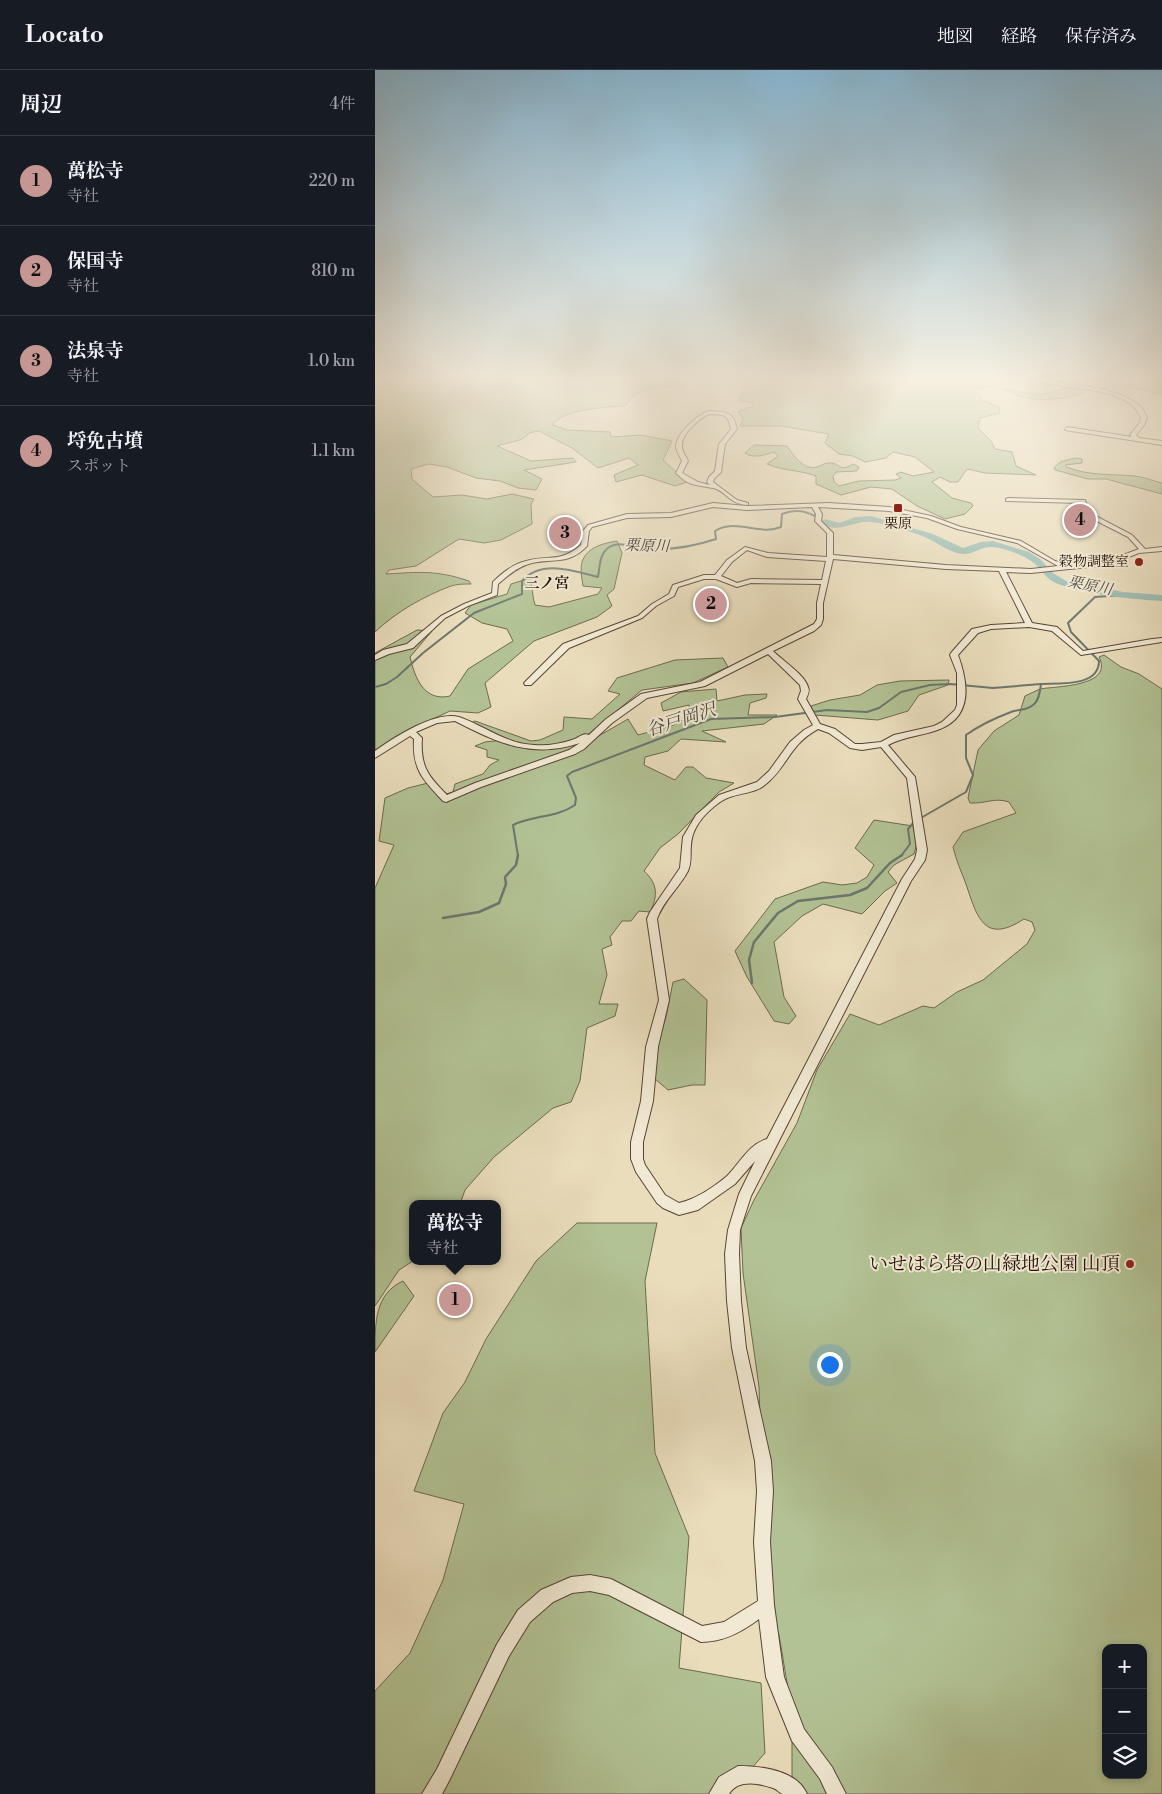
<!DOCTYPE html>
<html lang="ja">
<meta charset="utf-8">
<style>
body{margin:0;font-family:"Libre Bodoni","Noto Serif JP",serif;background:#242831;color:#f1f3f6}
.controls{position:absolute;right:15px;bottom:15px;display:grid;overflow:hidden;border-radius:10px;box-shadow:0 2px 8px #0003}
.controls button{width:45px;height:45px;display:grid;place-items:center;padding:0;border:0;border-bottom:1px solid #363941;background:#171b24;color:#f1f3f6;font:25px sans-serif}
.you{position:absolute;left:454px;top:1294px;width:18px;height:18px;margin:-12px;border:4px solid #fff;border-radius:50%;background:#1a73e8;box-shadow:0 0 0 8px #1a73e833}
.badge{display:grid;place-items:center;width:32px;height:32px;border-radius:50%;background:#c59692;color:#111;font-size:16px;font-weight:700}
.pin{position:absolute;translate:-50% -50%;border:2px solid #fff;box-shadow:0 1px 5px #0006}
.popup{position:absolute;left:34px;top:1130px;width:92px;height:65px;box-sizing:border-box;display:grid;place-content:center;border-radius:10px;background:#171b24;filter:drop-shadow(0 1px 4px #0005);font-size:16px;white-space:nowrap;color:#9ea1a6}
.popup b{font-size:19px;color:#f1f3f6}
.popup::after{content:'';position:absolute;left:50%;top:100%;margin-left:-10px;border:10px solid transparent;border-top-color:#171b24}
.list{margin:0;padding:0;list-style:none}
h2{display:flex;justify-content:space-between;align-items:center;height:65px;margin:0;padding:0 20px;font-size:21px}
h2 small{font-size:16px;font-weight:400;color:#9ea1a6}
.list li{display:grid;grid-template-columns:32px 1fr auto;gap:15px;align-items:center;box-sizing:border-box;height:90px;padding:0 20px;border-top:1px solid #363941}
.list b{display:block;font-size:19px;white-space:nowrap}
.list p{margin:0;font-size:16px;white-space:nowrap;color:#9ea1a6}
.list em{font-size:16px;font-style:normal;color:#9ea1a6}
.icon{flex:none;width:28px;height:28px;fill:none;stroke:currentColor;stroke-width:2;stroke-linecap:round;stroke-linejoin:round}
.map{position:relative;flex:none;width:787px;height:1724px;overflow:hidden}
header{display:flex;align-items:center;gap:30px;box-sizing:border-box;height:70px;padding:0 25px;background:#171b24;border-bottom:1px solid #363941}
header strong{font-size:24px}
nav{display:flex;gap:28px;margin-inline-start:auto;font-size:18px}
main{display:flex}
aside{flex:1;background:#171b24}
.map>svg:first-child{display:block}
</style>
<header>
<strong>Locato</strong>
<nav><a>地図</a><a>経路</a><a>保存済み</a></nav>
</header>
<main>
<aside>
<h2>周辺<small>4件</small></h2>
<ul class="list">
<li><span class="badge">1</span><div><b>萬松寺</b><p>寺社</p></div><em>220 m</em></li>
<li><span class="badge">2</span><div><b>保国寺</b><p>寺社</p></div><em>810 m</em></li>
<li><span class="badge">3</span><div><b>法泉寺</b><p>寺社</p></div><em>1.0 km</em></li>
<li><span class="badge">4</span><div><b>埒免古墳</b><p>スポット</p></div><em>1.1 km</em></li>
</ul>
</aside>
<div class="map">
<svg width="787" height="1724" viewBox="0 0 787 1724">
<rect width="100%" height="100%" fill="#eaddbc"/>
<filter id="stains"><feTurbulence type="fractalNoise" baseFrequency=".004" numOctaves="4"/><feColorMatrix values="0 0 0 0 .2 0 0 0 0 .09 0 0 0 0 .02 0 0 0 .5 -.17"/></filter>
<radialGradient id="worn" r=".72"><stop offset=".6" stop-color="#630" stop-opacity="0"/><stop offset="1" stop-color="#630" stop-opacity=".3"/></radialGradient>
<g fill="#b2c294" stroke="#6c6a4e" fill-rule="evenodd">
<path d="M0 310H325C299 323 270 307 250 336 232 337 188 339 177 355L193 360 235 362 236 367 266 365 297 371 288 390 312 412 300 416 267 405 241 412 239 405 263 395 254 388 223 398 197 378 164 361 154 363C148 372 133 372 122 376L156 391 198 388 201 392 149 400 167 409 161 420 143 418 125 411 101 408 72 397 54 394 36 399 37 409 58 427 87 425 112 429 137 424 159 429 156 434 157 454 126 470 109 473 84 469 41 496 14 500 11 504C45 502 61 500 94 511L96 514C89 514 82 514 76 516 49 526 21 542 0 562Z"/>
<path d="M388 310H537L544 313 555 310H617L622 315 600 320 608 331 624 337 625 343 605 348 603 358 616 371 620 379 637 382 641 396 661 405 610 403 592 399 583 412H575L565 407 557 412 577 428 596 433 598 436 590 444 570 449 542 436 517 419 496 417 466 425 441 414V406C425 400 408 401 392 394L403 386 399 382C390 385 378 389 370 383L379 375 412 376C418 385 429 401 442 397 446 396 449 393 453 393 466 392 463 403 478 394L484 397 482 401 461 402 458 406 459 412 464 416 484 411 520 410 526 408 521 404 526 402 538 406 559 402 540 387 518 382 511 388 490 392 478 386 464 384 450 373 454 364 406 356H365L368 348 363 342 371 338 378 337 379 333 365 331V326L388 318 391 314Z"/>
<path d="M782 311 787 312V325L749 315Z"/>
<path d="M689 318 711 320 710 323C682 331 655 334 629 319L666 325Z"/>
<path d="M700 388 707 389V393L690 395 692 397C713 406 738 404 760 406 769 407 778 411 787 413V424L731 409H713L680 400 679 398 685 392Z"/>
<path d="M242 471 247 483 239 519 232 525 237 536 222 547 159 571 110 613 116 637 103 643 75 641 32 661 0 680V583L42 560 57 561 35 587C40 608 49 632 75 626L93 599 138 571 132 559 107 553 90 543 96 535 132 524 136 514 155 508C158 517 157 526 160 535L174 537 223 524 227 518 208 516C207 509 205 498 207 492 212 477 229 473 242 471Z"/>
<path d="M729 585 746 597 764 604 787 619V1724H417V1642L404 1565 391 1535 384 1317 368 1203 366 1158 379 1130 422 1053 442 1000 475 944 504 955 548 936 559 938 582 922 608 910 652 874 660 860 657 852 649 849C609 875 602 847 591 814 586 801 581 790 578 777L588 762 641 743 634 732C619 727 611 734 595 733L593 728 603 680 619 661 644 645 650 626C655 624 660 621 665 619 681 616 739 617 724 587ZM731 1578H768V1705H731Z"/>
<path d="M348 588 353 597 318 613 267 620 199 676 208 675 253 649 263 665 296 656 314 647V635L288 641 286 633 306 622 341 619 342 631 370 625 392 624 391 628 375 633 373 645H402L389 654 327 661 351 672 306 669 293 681 270 687 269 695 300 710 311 697H318L331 708 359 713 344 722 303 764 285 778 269 801C283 814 283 826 275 842L264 841 256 851H247L235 867 237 875 227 879 232 905 224 934H243L240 946 212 958 205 1011 196 1032 178 1038 119 1087 90 1120 85 1134H38V1191L24 1200 0 1236V818L19 775 4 771 10 728 33 718 53 713 67 725 78 722 80 714 108 704 115 695 124 690 112 687V680L100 676 110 672 129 670 96 653 100 651 156 671 165 670 188 660 189 647 217 649 245 624 233 621 242 608 300 590Z"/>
<path d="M574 610 573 615 544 625 533 641 503 650 440 645 436 636 455 630 485 625 502 615 525 611Z"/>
<path d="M499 750 538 756 542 773 539 784 519 795 513 802 522 813 510 821 487 844 448 834 427 846 399 872 409 927 421 946 414 954 399 951 372 907 360 881 400 829 448 812 467 815 482 813 492 807 499 795 480 778Z"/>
<path d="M309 909 332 930 330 1015H317L293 1020 279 1008 280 983 291 947 298 912Z"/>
<path d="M202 1153H282L270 1211 280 1383 314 1467 304 1598 386 1613 390 1683 354 1724H0V1621L35 1583 68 1510 89 1434 39 1421 68 1343 90 1312 111 1269 161 1191Z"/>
<path d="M28 1211 39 1226 0 1282C0 1252 0 1224 28 1211Z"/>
</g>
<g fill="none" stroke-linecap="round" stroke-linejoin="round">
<g stroke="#6a776e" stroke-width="2">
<path d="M0 617 11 614 22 607 48 583 99 543 147 524V511C167 489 198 501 223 507 225 497 224 485 233 478 243 470 256 477 267 478 292 481 317 477 341 469L340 461C361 448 384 466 406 457L407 444C419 439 429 440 440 446"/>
<path d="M544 749 591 722 598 705 591 688V665C605 655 620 648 636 642 643 639 651 641 658 635 664 631 665 621 666 614 685 613 724 617 724 591L696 562 693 553 720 527 748 525"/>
<path d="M143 786 138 755C158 745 181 748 200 735L201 728 192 706 197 702 336 649 400 647 452 640 492 642 504 638 526 622 555 615 575 614 618 618 666 614"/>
<path d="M526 786 535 774 533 759 539 752"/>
</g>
<g stroke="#6a776e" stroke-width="2.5">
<path d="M68 848 104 842 124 833 131 814 130 807 141 795 143 785"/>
<path d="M377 913 374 890 379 872 403 843 423 831 475 825 492 818 515 793 527 785"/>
</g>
<path fill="#98bbb3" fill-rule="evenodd" d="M496 446 558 464 588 478 606 472 618 471 654 482 665 489 678 503 691 511 748 522 787 525V531C756 529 715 525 686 515 674 512 668 502 660 494 650 485 631 479 618 477 607 476 599 484 589 484 577 484 564 474 554 469 542 463 509 453 496 452 478 450 462 466 445 452L450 449 465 453 480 447Z"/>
</g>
<path fill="#d68c7a" stroke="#261107" d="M335 528 347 533 336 540 324 535Z"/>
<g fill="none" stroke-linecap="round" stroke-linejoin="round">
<defs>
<g id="minor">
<path d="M660 310C685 310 749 319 766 337 769 340 770 345 772 348L769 355 761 365 764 368 787 371V375L690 360 692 357 757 367 755 365 764 354 766 348C753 314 689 321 660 310Z"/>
<path d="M333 341C350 342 358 340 362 359L350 374 346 402 339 409 338 412 362 430 373 433V435C355 435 350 420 338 418 321 415 314 416 301 403L307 391C305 386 301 381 301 376 301 364 323 345 333 341ZM334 344C348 345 353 343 356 359L344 374 340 401 334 407 332 412 335 415 323 412 307 403 313 391C311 386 306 380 307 375 307 363 324 349 334 344Z"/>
<path d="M633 428 710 430 715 443 757 465 770 479 787 477V481L764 483 733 495 656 503 631 502 657 553 682 557 708 581 777 569 787 568V572L706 585 677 561 654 557 616 559 603 563 583 585C593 612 598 646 565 659 548 666 530 666 513 675L540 707 552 780 550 790 536 811 376 1126 365 1160 364 1184 366 1231 371 1278 396 1391 398 1421 395 1472 399 1535 409 1607 429 1659 457 1697 471 1724H452L445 1709 417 1671 391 1607 384 1549C367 1562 348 1572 326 1572L234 1525 215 1521 197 1523 178 1532 155 1552 134 1586 74 1711 67 1724H47L62 1699 122 1574 143 1540 166 1520 196 1507 215 1505 236 1509 327 1556 349 1552 383 1531 379 1472 382 1421 380 1391 357 1278 352 1231 350 1184 353 1160 364 1124 380 1091 360 1114 323 1140 304 1145 288 1138 282 1133 261 1102 256 1089V1072L266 1031 271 977 284 930 272 849 275 842 305 798 308 767 321 745 344 725 382 712 394 701 415 672 429 660 438 655 423 629 426 621 425 615 393 584 330 616 272 628 237 653 209 679 200 684 106 717 71 732 68 731C48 710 37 699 39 669L35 666 0 688V681C18 668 61 640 84 647 110 656 131 674 159 675 172 676 185 674 197 670 204 668 208 662 214 665L231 649 266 624 325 612 439 554 442 549V533L446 514 376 513 362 517 341 509H329L303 517 299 526 281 536 267 548 194 578 156 615H150L149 613 188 574 263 546 277 534 294 524 298 515 329 505H340L352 490 370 477 393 483 452 487V463L440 451 441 444 437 437 372 440 338 437 296 447 252 448 217 457 214 461 212 476C194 495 180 488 157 493 144 496 133 505 123 514L122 525 93 536 70 548 38 578 14 584 0 590V585L8 580 32 574 66 546 89 534 117 523 118 512C127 503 138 494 151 491 175 484 183 494 206 475L208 461 213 455 252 444 296 443 338 433 372 436 454 433 514 437 556 446 586 457 646 471 680 491 692 495 732 491 764 479 753 467 710 445 706 433 631 431V429ZM443 437 514 441 552 448 582 459 642 473 683 496 656 499 571 495 458 485V463L446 451 447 444ZM372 480 392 487 451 491 447 510 376 509 362 513 346 506 357 492ZM458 489 571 499 624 501 650 553 616 555 597 559 576 583 575 585 582 603V635L580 640 567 652 559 656 519 665 506 672 487 674H480L460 659 445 654 431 629C433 625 435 621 433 617 430 605 407 590 398 581L439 561 446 555 448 549V533ZM80 651C123 673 156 689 205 673L194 680 100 713 72 725C53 706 45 696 47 668L41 662 62 653ZM443 659 454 663 475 678 487 680 506 677 532 708 542 780 540 789 527 809 392 1069C374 1074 365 1093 352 1106 339 1117 321 1129 304 1133L290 1125 270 1095 268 1089V1072L278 1031 283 977 294 930 282 849C288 831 304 818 313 801 317 792 315 784 316 775 317 757 331 742 345 732 359 722 379 725 391 714 413 696 414 675 443 659Z"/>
<path d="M363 1696C386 1696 422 1700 432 1724 425 1724 414 1724 408 1724 404 1723 402 1719 398 1718 383 1713 363 1709 354 1724H334L344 1707Z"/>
</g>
</defs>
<use href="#minor" stroke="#574434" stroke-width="2"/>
<use href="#minor" fill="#f1e9d3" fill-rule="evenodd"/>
</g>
<linearGradient id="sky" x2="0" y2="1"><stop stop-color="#88b7d3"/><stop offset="0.56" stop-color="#f6f0e1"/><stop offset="1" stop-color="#f6f0e1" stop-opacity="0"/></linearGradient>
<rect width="787" height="552" fill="url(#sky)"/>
<g fill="#8f2418" stroke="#f1e9d3" stroke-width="2">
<rect x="518" y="433" width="10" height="10" rx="2.5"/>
<circle cx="764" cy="492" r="5"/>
<circle cx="755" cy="1194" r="5"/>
</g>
<g text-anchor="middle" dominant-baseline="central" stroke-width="4" stroke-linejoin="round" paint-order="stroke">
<g font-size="14" fill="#261107" stroke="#f1e9d3">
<text x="523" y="454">栗原</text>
<text x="754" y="492" text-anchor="end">穀物調整室</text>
</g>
<g font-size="15" font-style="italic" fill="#4e4c43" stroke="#f1e9d3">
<text transform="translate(272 476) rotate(2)">栗原川</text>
<text transform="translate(715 516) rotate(11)">栗原川</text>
</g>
<g font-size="15" font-weight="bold" fill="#261107" stroke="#f1e9d3">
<text x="172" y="513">三ノ宮</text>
</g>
<g font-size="18" font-style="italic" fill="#4e4c43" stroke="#f1e9d3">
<text transform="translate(306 650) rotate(-18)">谷戸岡沢</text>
</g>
<g font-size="19" fill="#261107" stroke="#f1e9d3" text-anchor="end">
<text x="745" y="1194">いせはら塔の山緑地公園 山頂</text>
</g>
</g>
<rect width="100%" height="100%" filter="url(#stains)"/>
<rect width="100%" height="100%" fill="url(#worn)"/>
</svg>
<div class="controls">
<button>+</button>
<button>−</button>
<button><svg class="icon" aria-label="layers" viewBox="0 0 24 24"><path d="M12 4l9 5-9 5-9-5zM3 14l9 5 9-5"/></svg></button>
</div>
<div class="you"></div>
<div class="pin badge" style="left:80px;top:1230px">1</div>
<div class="popup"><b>萬松寺</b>寺社</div>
<div class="pin badge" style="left:336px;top:534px">2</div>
<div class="pin badge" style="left:190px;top:463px">3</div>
<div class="pin badge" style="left:705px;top:450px">4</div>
</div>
</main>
